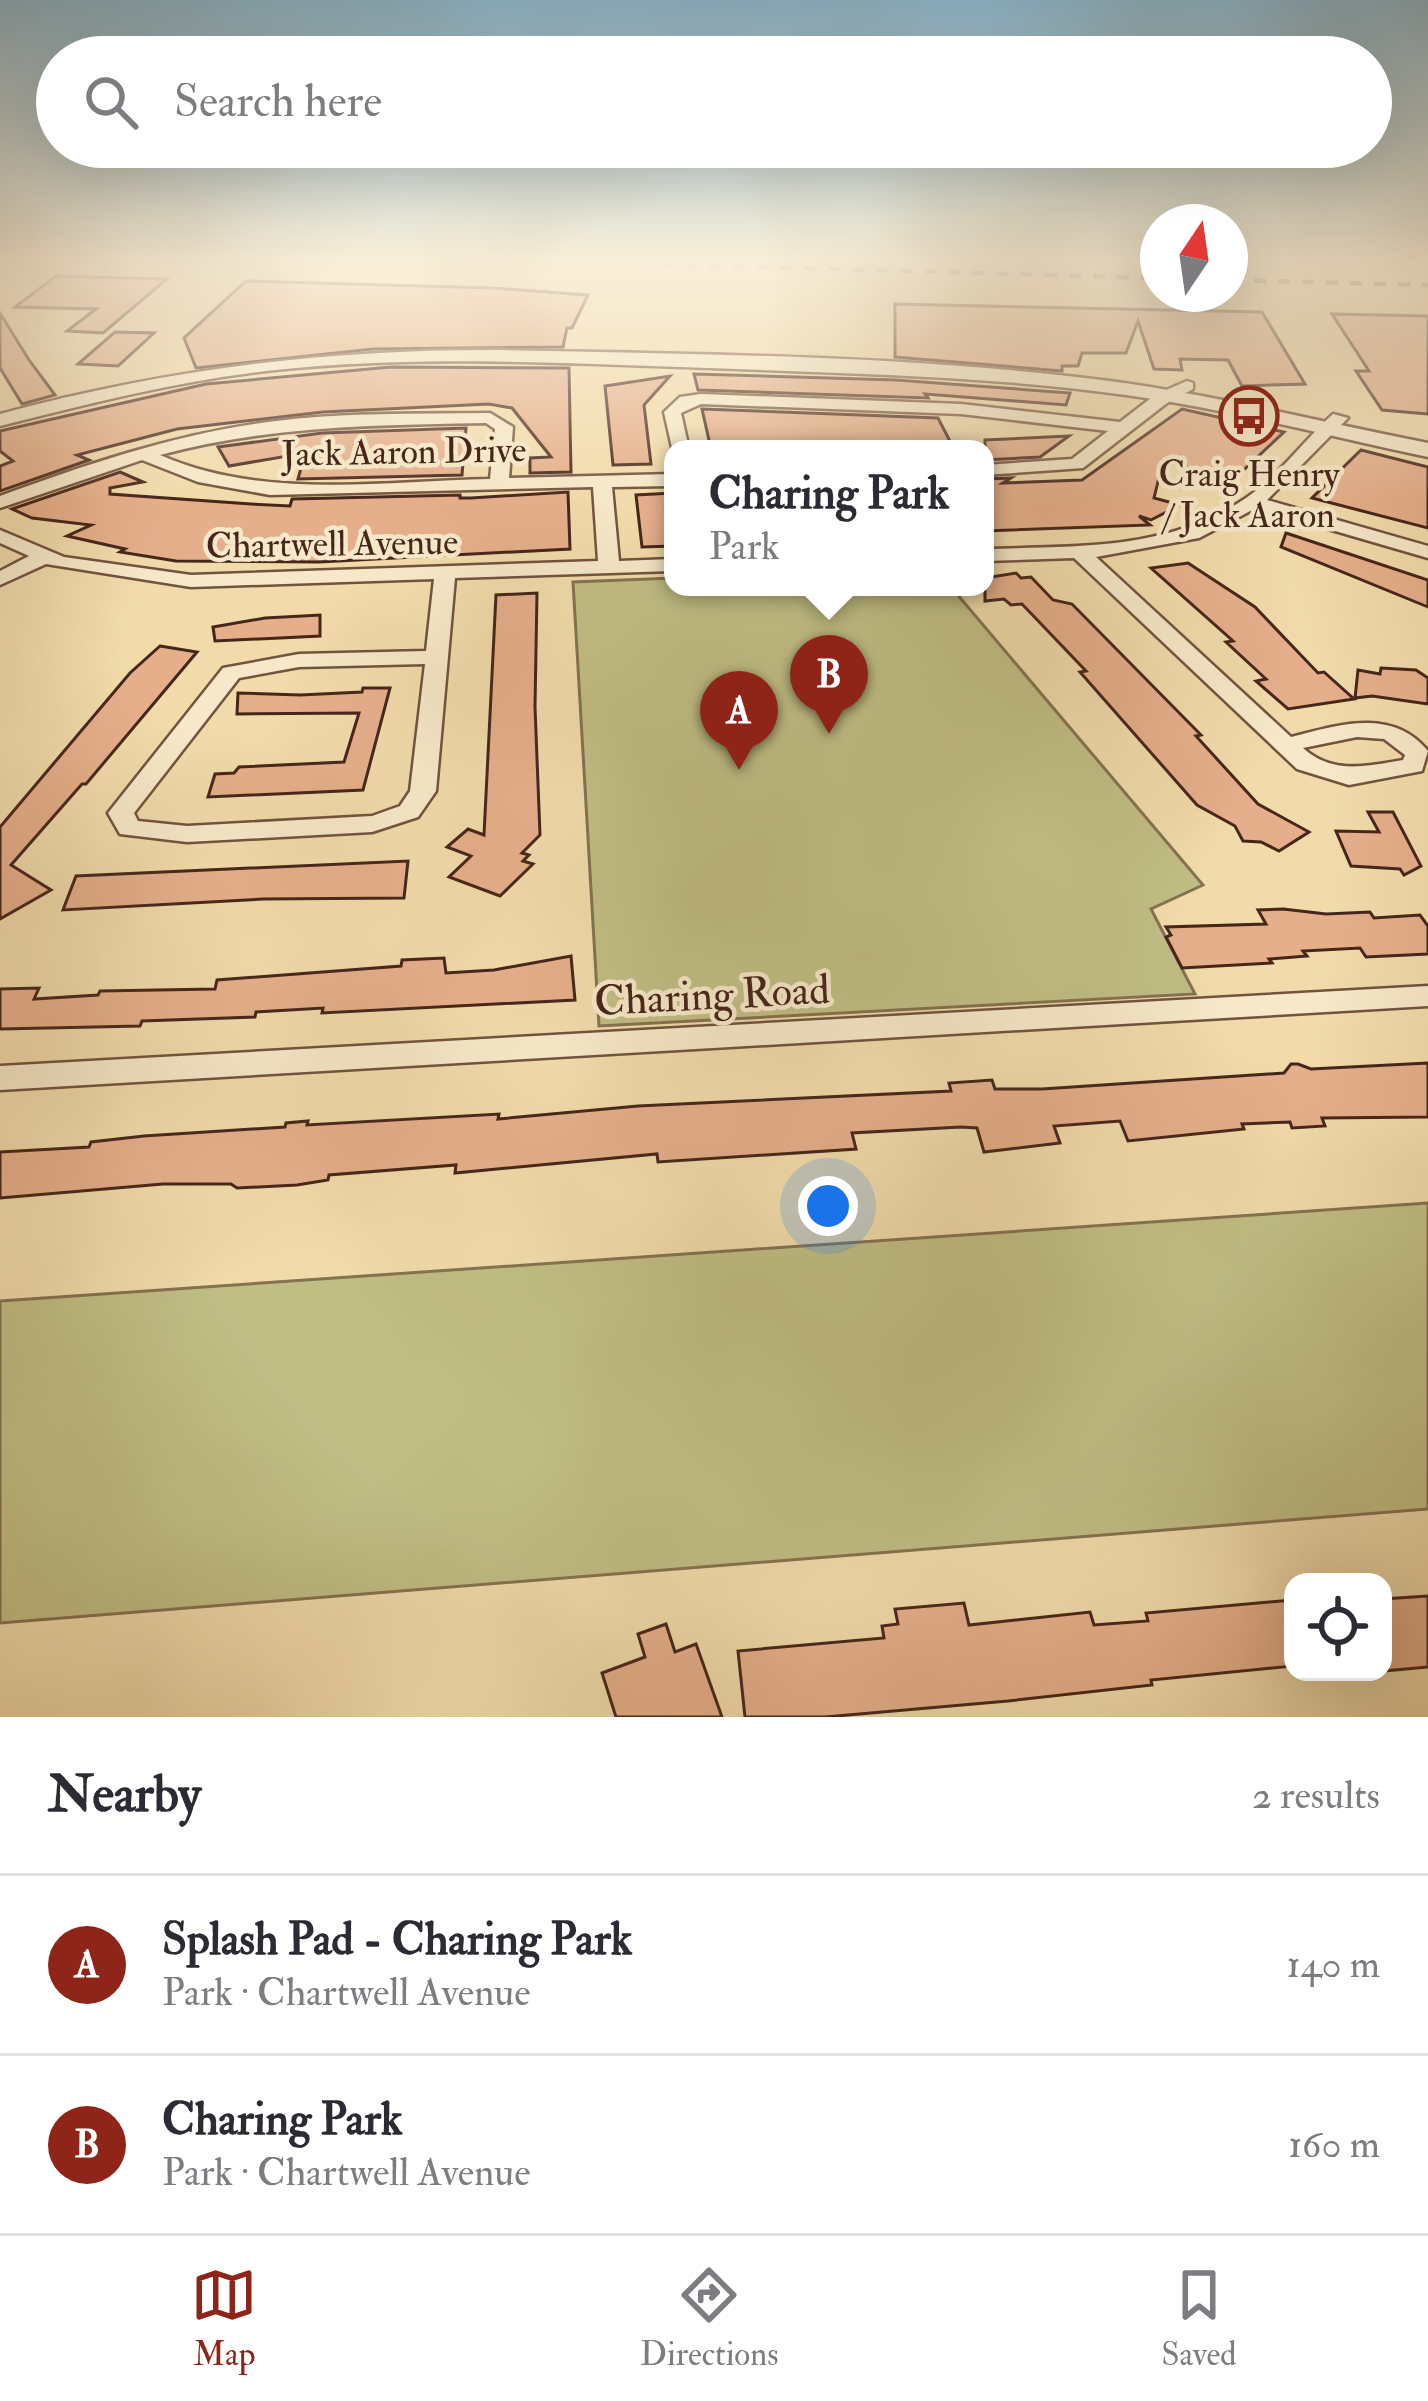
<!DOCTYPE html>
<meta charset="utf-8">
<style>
body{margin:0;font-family:"IM FELL Double Pica",serif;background:#f7f7f7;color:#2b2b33}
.controls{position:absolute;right:36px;bottom:36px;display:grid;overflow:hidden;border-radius:24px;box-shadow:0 12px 48px #0002}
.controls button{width:108px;height:108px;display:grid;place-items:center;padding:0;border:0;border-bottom:3px solid #e1e1e2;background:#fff;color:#2b2b33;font:60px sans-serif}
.compass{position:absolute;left:1140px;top:204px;width:108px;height:108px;border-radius:50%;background:#fff;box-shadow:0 12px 48px #0002;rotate:13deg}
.you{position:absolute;left:828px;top:1206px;width:42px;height:42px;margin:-30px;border:9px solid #fff;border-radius:50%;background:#1a73e8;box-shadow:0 0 0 18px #1a73e833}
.badge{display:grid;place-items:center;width:78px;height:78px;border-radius:50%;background:#8f2418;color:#fff;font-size:39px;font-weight:700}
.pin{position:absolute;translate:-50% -99px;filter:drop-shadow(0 3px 6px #0008)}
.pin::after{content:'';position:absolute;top:63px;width:42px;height:36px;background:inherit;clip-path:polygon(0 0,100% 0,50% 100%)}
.popup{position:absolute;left:664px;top:440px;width:330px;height:156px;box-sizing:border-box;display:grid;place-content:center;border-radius:24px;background:#fff;filter:drop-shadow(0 3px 9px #0005);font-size:39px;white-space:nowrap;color:#7c7c81}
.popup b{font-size:45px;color:#2b2b33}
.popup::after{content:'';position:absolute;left:50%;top:100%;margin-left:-24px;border:24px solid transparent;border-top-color:#fff}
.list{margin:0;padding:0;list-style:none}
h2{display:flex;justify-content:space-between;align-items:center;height:156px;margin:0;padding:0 48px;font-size:51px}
h2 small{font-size:39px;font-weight:400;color:#7c7c81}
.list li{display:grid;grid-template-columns:78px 1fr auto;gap:36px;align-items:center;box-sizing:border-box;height:180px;padding:0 48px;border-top:3px solid #e1e1e2}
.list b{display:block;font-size:45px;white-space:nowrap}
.list p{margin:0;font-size:39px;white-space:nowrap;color:#7c7c81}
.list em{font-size:39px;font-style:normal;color:#7c7c81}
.icon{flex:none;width:66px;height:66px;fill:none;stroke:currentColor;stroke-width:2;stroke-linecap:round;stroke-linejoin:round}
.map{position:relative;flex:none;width:1428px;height:1717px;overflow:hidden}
.search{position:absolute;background:#fff;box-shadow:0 12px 48px #0002;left:36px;right:36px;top:36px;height:132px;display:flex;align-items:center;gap:30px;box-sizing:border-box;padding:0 42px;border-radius:66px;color:#7c7c81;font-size:45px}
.sheet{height:516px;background:#fff}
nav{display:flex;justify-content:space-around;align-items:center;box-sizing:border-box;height:168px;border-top:3px solid #e1e1e2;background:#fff;font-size:33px;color:#7c7c81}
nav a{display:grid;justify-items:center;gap:6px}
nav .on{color:#8f2418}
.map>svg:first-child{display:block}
</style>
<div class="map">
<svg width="1428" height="1717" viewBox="0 0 1428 1717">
<rect width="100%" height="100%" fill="#f1dbab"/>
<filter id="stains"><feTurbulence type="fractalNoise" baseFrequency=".00167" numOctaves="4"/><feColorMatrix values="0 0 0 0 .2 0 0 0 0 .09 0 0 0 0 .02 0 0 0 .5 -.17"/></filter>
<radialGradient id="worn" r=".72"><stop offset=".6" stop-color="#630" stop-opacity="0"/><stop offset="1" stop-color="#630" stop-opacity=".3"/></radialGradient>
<g fill="#c0be85" stroke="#847250" stroke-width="3">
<path d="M673 578V587H951L1203 885 1151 909 1195 994 599 1026 573 582Z"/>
<path d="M1428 1203V1509L0 1623V1301Z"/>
</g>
<g fill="#e5af8b" stroke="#47261a" stroke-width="3">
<path d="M56 276 129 278 167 279 103 333 67 331 96 309 15 307Z"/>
<path d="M246 281 493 288 588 295 572 328H567L563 347 373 349 196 368 184 338Z"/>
<path d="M895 304 1262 312 1305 384 1242 386 1228 360 1180 359 1182 370 1154 369 1138 321 1126 353H1082L1078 366H1062V371L895 357Z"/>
<path d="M0 313 29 360 55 395 22 404 0 368Z"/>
<path d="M1332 314 1428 316V414L1382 410 1356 371H1369Z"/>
<path d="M115 332 154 333 118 366 78 364Z"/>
<path d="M391 367 569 368 571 472 530 473V458L551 457 512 408 489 404 323 412 177 429 77 455 89 460 0 491V466L13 461 0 451V431L206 384Z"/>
<path d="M694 374 896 380 1070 393 1066 405 925 394 928 398 698 390Z"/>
<path d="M670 376 644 405 651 464 613 465 605 386Z"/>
<path d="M702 409 938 418 954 449H711Z"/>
<path d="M1182 409 1284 432 1234 479 1163 461 1154 498 1180 505 1151 520 1139 516 1150 525 985 531V479L1011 478 1003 483 1082 480Z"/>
<path d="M466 428 462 475 298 479 305 453 229 466 218 447 322 433Z"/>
<path d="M1069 436 1040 457 985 460V440Z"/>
<path d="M1361 450 1428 467V528L1312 498Z"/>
<path d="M120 472 143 482 110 488V494L251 504 290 506 292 499 460 495V498H471L568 492 570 549 319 562 176 561 120 552 125 549 67 536 91 525 32 518 12 509Z"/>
<path d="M673 493V546L642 547 636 495Z"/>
<path d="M1286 533 1428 580V607L1281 547Z"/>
<path d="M1188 563 1255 607 1318 673 1324 672 1354 699 1288 709 1256 681 1266 679 1226 642 1233 641 1151 568Z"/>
<path d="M1016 573 1021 578 1031 577 1053 600 1072 604 1201 735 1196 736 1258 804 1309 832 1279 851 1261 842 1243 841 1235 826 1197 805 1080 672 1086 671 1022 604 1011 605 1004 599 985 601V578Z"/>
<path d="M537 593 535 707 540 835 522 853 529 855 523 861 533 864 500 896 449 877 471 856 447 847 468 829 484 835 496 595Z"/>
<path d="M320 615V636L215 641 213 627 265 618Z"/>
<path d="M160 646 197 652 86 784H82L11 865 51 890 0 919V827L130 673Z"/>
<path d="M1381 668 1416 670 1428 678V704L1372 696 1355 698 1358 670 1380 674Z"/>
<path d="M363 688H390L363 790 208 797 215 774 234 773 239 767 344 762 359 713 237 714 238 693 300 695 362 692Z"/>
<path d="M1368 812H1393L1421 866 1404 875 1400 869 1351 866 1336 831 1379 832Z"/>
<path d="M408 861 404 898 263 899 63 910 76 876Z"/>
<path d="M1283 909 1326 914 1370 912 1374 918 1420 915 1428 926V954L1366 957 1360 948 1303 951 1307 956 1269 959 1272 963 1182 968 1166 937 1171 935 1166 927 1266 924 1258 910Z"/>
<path d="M571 956 575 1000 322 1013 323 1008 256 1012 255 1017 142 1021 140 1026 0 1029V989L39 988 34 999 98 995 100 991 215 989 217 980 401 966 402 960 444 958 446 973 494 970Z"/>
<path d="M1428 1063V1117L1322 1118 1325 1126 1292 1128 1290 1122 1242 1124 1244 1129 1128 1141 1120 1121 1054 1126 1060 1143 984 1152 977 1128 961 1127 852 1133 856 1149 658 1162 657 1154 455 1173 456 1165 329 1175 328 1180 297 1185 237 1188 231 1184H163L0 1198V1152L89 1147 91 1142 144 1136 285 1127 286 1123 308 1121 307 1125 499 1114 498 1119 638 1106 951 1091 949 1083 992 1080 995 1089H1042L1284 1073 1291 1064H1298L1311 1069Z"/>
<path d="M1428 1596V1667L1383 1671V1599Z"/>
<path d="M1293 1600V1666L1151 1680 1152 1685 1008 1701 825 1717H745L738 1651 884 1638 882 1626 898 1624 895 1609 964 1603 969 1625 1090 1612 1094 1625 1148 1621 1146 1613Z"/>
<path d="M666 1624 675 1652 696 1644 722 1717H616L602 1673 645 1657 638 1634Z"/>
</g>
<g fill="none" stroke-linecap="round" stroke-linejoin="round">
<defs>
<g id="minor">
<path d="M1187 381 1193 383V389L1167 403 1083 468 985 475V465L1072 459 1108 431 961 414 701 404 681 413 689 449 673 452 664 412 680 397 701 394 961 404 1120 422 1155 395Z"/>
<path d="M490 413 513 427 509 478 673 474V486L612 487 619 561 673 559V571L455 578 436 791 418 817 372 832 187 842 120 834 108 813 223 668 299 654 426 651 434 579 191 587 46 564 0 585V571L29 556 0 543V530L64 557 191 575 598 561 593 487 270 495 198 482 142 460 0 508V496C87 464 176 434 268 422 341 412 416 414 490 413ZM486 423 495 429 490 479C381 481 262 500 160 455 268 426 375 425 486 423ZM425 664 410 791 400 806 372 816 187 826 138 821 134 813 239 678 299 667Z"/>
<path d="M1333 414 1348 418 1267 500 1428 546V558L1256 508 1199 538 1096 557 1291 737C1338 725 1392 707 1428 751L1422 771 1349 785 1297 769 1074 558 985 561V549C1074 546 1169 551 1246 498 1279 476 1303 441 1333 414ZM1357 737 1384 739 1405 755 1403 760C1367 766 1333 775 1303 748Z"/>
<path d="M1428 986V1006L0 1090V1066Z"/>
</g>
<path id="tertiary" d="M501 350C692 354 887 355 1077 377 1196 390 1311 420 1428 443V457C1327 436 1228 409 1126 395 997 377 867 374 737 369 583 364 429 354 275 370 181 380 91 403 0 426V414C166 369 329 349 501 350Z"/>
</defs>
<use href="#minor" stroke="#72533e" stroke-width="5"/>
<use href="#tertiary" stroke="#72533e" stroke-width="5"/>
<use href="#minor" fill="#f6e8c8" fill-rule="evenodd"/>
<use href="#tertiary" fill="#f6e8c8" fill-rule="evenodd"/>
<g stroke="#47261a" stroke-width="4.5" stroke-dasharray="12 12" stroke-linecap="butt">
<path d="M565 261 1158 278"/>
<path d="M1230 280 1428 285"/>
</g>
</g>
<linearGradient id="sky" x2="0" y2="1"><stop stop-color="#89b7d0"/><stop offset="0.52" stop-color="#f9efd9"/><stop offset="1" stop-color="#f9efd9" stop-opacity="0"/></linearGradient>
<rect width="1428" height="501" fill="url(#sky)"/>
<defs>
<symbol id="bus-ring" viewBox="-11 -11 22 22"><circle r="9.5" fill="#f6e8c8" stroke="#8f2418" stroke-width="1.5"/><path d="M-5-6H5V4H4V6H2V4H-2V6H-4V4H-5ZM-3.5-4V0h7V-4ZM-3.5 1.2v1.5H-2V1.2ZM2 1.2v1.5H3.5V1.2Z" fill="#8f2418"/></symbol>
</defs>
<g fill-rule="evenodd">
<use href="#bus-ring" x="1216" y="383" width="66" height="66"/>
</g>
<g text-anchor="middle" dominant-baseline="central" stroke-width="9" stroke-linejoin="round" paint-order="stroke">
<g font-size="36" fill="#47261a" stroke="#f6e8c8">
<text transform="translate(404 452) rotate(-1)">Jack Aaron Drive</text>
<text transform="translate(332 544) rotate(-1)">Chartwell Avenue</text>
</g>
<g font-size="36" fill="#47261a" stroke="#f6e8c8">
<text x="1249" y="474">Craig Henry<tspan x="1249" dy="41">/ Jack Aaron</tspan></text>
</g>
<g font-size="42" fill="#47261a" stroke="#f6e8c8">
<text transform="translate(712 996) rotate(-3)">Charing Road</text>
</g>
</g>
<rect width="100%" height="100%" filter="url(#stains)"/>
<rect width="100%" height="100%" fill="url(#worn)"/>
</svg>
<div class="controls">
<button><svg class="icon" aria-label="locate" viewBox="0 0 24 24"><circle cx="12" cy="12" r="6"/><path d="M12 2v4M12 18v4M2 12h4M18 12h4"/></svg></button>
</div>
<svg class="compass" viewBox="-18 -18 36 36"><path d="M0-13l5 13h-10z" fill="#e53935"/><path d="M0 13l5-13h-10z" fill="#7c7c81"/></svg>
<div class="you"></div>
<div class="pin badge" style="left:739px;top:770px">A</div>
<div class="pin badge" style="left:829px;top:734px">B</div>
<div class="popup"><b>Charing Park</b>Park</div>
<div class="search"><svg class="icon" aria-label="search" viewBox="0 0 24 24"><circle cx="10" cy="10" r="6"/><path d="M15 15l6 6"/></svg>Search here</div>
</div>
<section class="sheet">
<h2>Nearby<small>2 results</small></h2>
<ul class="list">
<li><span class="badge">A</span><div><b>Splash Pad - Charing Park</b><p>Park · Chartwell Avenue</p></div><em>140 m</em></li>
<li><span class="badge">B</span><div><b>Charing Park</b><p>Park · Chartwell Avenue</p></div><em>160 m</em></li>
</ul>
</section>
<nav>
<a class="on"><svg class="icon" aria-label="map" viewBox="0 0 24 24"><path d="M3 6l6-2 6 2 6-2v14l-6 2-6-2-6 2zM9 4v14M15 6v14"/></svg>Map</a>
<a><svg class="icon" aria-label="directions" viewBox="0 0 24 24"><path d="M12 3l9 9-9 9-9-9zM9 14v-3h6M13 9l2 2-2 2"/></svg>Directions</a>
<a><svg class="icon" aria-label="saved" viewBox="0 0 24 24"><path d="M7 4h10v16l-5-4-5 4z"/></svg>Saved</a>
</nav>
